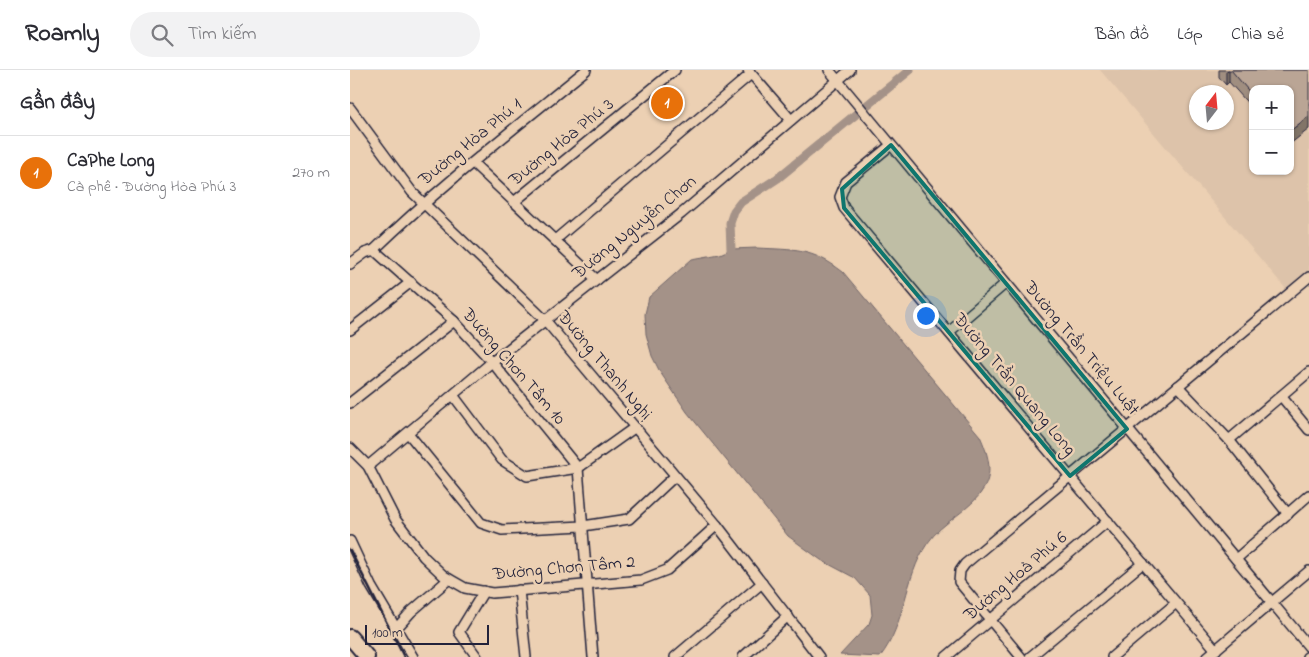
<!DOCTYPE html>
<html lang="vi">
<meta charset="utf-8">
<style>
body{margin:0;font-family:"Indie Flower",sans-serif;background:#f2f2f3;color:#2b2b33}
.controls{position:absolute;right:15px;top:15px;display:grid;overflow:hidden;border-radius:10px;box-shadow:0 1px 4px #0004}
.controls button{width:45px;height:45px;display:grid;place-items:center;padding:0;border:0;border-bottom:1px solid #e1e1e2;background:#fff;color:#2b2b33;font:25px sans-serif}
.compass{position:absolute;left:839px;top:15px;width:45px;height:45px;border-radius:50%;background:#fff;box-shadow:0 1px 4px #0004;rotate:16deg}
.scale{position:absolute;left:15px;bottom:12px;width:124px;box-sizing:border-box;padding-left:5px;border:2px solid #22223b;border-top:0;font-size:14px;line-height:18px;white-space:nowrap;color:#22223b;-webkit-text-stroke:4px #ecd0b3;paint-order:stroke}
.you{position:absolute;left:575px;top:245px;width:18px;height:18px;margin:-12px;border:4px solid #fff;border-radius:50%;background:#1a73e8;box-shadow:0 0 0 8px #1a73e833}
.badge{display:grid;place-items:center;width:32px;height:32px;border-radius:50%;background:#1f6fb2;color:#fff;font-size:16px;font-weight:700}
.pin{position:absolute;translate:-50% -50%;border:2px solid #fff;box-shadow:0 1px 5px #0006}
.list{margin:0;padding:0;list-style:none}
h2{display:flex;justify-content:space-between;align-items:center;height:65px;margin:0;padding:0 20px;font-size:21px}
h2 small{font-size:16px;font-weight:400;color:#7c7c81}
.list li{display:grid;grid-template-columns:32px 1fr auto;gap:15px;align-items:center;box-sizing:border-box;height:75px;padding:0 20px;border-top:1px solid #e1e1e2}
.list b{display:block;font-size:19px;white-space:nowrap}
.list p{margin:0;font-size:16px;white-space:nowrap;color:#7c7c81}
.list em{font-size:16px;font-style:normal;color:#7c7c81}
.icon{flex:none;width:28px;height:28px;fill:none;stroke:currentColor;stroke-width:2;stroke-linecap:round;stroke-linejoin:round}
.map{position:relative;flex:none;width:959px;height:587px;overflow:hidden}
header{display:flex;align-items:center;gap:30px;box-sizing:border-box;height:70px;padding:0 25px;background:#fff;border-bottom:1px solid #e1e1e2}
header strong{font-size:24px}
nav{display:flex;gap:28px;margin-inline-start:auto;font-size:18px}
.search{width:350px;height:45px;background:#f2f2f3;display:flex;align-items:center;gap:12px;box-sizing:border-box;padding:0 18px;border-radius:28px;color:#7c7c81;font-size:19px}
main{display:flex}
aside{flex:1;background:#fff}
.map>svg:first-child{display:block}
</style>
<header>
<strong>Roamly</strong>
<div class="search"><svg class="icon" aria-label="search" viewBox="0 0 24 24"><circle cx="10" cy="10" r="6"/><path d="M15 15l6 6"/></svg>Tìm kiếm</div>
<nav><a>Bản đồ</a><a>Lớp</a><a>Chia sẻ</a></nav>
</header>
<main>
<aside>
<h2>Gần đây<small></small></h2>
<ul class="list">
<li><span class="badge" style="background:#e8710a">1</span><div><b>CaPhe Long</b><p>Cà phê · Đường Hòa Phú 3</p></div><em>270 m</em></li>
</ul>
</aside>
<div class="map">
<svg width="959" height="587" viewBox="0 0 959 587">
<rect width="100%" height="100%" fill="#ecd0b3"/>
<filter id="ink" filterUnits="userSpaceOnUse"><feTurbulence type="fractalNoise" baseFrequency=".02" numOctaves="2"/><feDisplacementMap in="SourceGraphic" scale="10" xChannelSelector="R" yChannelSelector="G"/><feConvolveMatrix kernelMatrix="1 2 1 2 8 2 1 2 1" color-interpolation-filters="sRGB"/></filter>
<g filter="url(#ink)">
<path fill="#ddc3aa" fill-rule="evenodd" d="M750 0H959V200L936 219ZM903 19H940V101H903ZM846 22H876V52H846Z"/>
<path fill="#a49288" stroke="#706569" d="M407 178C444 180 462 178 493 202L630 366C637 382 644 401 634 418 621 441 592 451 577 474 554 508 556 554 530 587L490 585 519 554 522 545 520 525 505 508 471 490 438 466 337 342 310 302 302 286 296 264 295 244 299 227 342 189 370 184 381 179Z"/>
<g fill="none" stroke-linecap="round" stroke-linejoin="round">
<path stroke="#a49288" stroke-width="9" d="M381 179 380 153 384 141 391 132 428 108 560 0"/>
<defs>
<g id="minor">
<path d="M398 0 441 50"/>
<path d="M479 0 959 577"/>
<path d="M0 38 62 122 195 250 367 455 469 587"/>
<path d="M541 75 496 112 490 127 494 138 866 580"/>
<path d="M124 94 247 210"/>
<path d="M164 132 325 0"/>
<path d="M205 170 401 4"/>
<path d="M24 180 104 251 142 292 228 398"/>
<path d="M0 194 15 183 24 180C90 116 165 58 236 0"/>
<path d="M0 260 61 212"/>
<path d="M599 262 656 213"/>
<path d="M828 316 879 370 938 444"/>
<path d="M103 325 152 390 177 406 228 398 284 358"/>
<path d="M931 326 959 360"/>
<path d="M0 333 104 251"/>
<path d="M58 363 131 453 152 460 233 456 279 449 325 406"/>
<path d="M879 370 959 302"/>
<path d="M0 378 18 396 45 449 74 487 94 506 115 518 142 523 291 510 317 500 367 455"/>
<path d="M18 396 142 292 331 144 500 0"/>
<path d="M228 398 243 587"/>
<path d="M0 471 21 516 63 587"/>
<path d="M886 489 959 425"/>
<path d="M169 520 176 587"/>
<path d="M45 560 61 542 99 509"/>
<path d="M127 587 109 562 134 521"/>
<path d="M325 587 412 513"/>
<path d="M393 587 438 546"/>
<path d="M596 587 758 451"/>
<path d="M671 587 609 512 610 501 615 494 959 207"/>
<path d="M680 587 793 493"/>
<path d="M762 587 826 533"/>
<path d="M857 587 959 501"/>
<path d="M957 587 959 586"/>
</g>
<path id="trunk" d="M0 567 17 587"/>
</defs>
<use href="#minor" stroke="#22223b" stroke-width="12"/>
<use href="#trunk" stroke="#22223b" stroke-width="18"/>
<use href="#minor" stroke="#ecd0b3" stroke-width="9"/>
<use href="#trunk" stroke="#ecd0b3" stroke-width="14"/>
<path stroke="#22223b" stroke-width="2.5" d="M0 480 54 587"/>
</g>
<path fill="#a08e80" stroke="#22223b" d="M869 0H959L940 19H903V39L879 12 876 15 869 7Z"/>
<g fill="#827468" stroke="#22223b">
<path d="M878 0H879V12L876 15V2Z"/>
<path d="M959 46V59L940 74V61Z"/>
</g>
<path fill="#baa595" stroke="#22223b" d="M881 0H959V46L940 61V19H903V26Z"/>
</g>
<path fill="#0f766e" fill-opacity="0.2" stroke="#0f766e" stroke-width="4" stroke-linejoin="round" d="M541 75 777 359 720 406 494 138 492 119Z"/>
<g text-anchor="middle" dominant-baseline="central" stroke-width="5" stroke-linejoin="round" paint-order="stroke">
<g font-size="18" fill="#22223b" stroke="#ecd0b3">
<text transform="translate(121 73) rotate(-39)">Đường Hòa Phú 1</text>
<text transform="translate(212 73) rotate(-39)">Đường Hòa Phú 3</text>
<text transform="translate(285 158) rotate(-39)">Đường Nguyễn Chơn</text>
<text transform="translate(731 279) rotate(50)">Đường Trần Triệu Luật</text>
<text transform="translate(254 296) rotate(50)">Đường Thanh Nghị</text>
<text transform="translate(163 297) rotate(49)">Đường Chơn Tâm 10</text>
<text transform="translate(664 315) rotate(50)">Đường Trần Quang Long</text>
<text transform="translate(214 499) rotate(-5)">Đường Chơn Tâm 2</text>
<text transform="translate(666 507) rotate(-40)">Đường Hoà Phú 6</text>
</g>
</g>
</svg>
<div class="controls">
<button>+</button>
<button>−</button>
</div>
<svg class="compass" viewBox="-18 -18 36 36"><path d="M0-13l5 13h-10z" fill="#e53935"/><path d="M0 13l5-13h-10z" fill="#7c7c81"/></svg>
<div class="scale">100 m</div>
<div class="you"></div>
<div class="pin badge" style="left:317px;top:33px;background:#e8710a">1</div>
</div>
</main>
